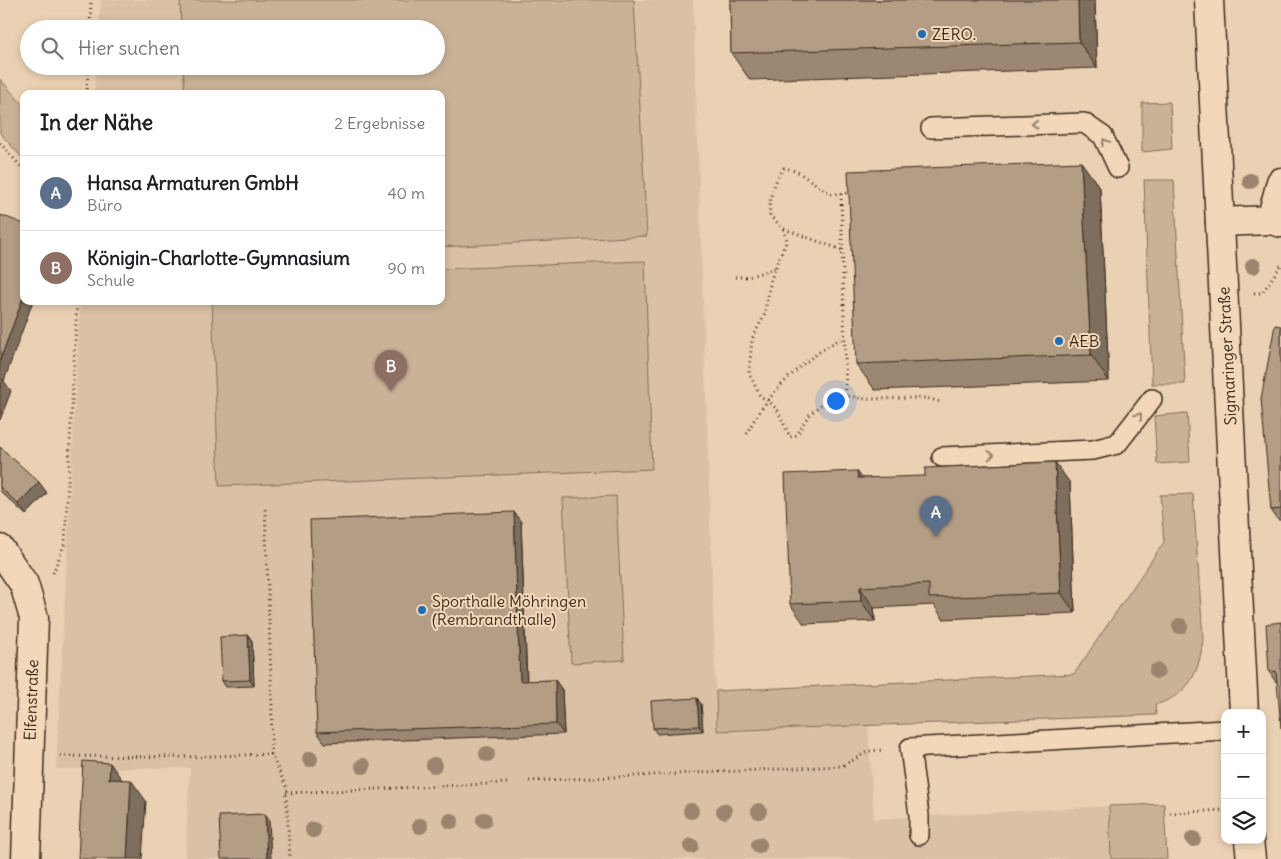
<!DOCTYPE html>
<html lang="de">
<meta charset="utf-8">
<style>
body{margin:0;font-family:Delius,sans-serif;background:#f6f6f6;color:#202124}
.controls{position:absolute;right:15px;bottom:15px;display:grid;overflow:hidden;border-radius:10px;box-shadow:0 2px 8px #0003}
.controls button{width:45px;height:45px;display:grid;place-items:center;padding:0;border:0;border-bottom:1px solid #e0e0e0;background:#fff;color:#202124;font:25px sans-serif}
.you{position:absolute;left:835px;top:400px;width:18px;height:18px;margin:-12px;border:4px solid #fff;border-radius:50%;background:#1a73e8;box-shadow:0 0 0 8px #1a73e833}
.badge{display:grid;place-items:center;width:32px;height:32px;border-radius:50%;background:#1a73e8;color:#fff;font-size:16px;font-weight:700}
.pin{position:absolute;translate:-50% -41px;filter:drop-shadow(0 1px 2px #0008)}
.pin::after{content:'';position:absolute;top:26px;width:18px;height:15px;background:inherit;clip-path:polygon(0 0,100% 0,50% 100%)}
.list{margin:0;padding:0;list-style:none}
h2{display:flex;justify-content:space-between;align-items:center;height:65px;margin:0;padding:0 20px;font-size:21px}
h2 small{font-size:16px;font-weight:400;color:#757577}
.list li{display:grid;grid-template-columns:32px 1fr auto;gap:15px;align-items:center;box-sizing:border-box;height:75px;padding:0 20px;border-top:1px solid #e0e0e0}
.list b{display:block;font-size:19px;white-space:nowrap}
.list p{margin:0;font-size:16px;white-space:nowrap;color:#757577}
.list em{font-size:16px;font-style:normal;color:#757577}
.icon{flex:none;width:28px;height:28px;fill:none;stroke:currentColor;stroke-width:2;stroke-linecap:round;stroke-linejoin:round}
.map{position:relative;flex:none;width:1281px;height:859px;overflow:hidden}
.search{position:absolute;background:#fff;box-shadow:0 2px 8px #0003;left:20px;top:20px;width:425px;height:55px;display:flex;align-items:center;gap:12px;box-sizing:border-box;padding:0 18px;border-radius:28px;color:#757577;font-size:19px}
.panel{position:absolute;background:#fff;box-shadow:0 2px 8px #0003;left:20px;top:90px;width:425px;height:215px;border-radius:10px}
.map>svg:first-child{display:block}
</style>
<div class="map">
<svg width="1281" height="859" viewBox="0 0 1281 859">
<rect width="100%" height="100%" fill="#ebd1b3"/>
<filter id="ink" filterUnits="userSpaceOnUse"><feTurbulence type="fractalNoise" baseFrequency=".02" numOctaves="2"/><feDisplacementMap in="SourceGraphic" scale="10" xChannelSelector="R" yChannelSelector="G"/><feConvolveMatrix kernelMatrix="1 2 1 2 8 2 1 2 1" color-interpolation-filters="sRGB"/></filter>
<g filter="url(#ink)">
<path fill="#dac1a5" d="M101 0H693L717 731 868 726 874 819 1109 806 1111 859H185L190 768 56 769 80 301H441V94H94L96 66H436V29H98Z"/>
<g fill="#cab297" stroke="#826e5a">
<path d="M180 0H634L647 236 441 247V94H185L183 66H436V29H181Z"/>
<path d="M0 79 24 106V160L0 133Z"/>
<path d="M1170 102 1172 149 1142 152V103Z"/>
<path d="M1144 180H1174L1185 384H1152Z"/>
<path d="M645 261 652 469 219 486 212 301H441V269Z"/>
<path d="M1187 413 1190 462 1157 464 1154 416Z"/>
<path d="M1193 494 1203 638C1200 664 1195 686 1170 699 1165 701 1161 704 1155 704L1156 715 717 731 716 691 1074 674 1164 542 1160 495Z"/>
<path d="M616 496 624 660 571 663 563 498Z"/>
<path d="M1164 804 1167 859H1111L1109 806Z"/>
</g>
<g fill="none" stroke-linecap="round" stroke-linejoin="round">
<defs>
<g id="service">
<path d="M931 128 1084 123 1103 136 1118 168"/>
<path d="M942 457 1093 450 1117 444 1152 399"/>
<path d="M919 835V815L910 748 1225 730"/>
</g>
<g id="minor">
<path d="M1271 220 1281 182"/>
<path d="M1220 222 1271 220 1281 223"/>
<path d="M0 549 24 584 34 618 26 859"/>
</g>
<g id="secondary">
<path d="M1209 0 1244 713"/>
<path d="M1249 840 1251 859"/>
</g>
</defs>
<use href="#service" stroke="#3b2a1e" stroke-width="22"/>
<use href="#minor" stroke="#3b2a1e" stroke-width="31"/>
<use href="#secondary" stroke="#3b2a1e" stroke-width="31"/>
<g stroke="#3b2a1e" stroke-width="3" stroke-dasharray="1 4" stroke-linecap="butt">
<path d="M90 29 91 0"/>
<path d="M87 94 88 66"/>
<path d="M0 143 24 170"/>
<path d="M852 193 831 194 796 171 784 168C774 182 768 198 770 216L783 228 787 240 771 279 764 316 752 339 749 373 760 396 769 401 778 411 790 437 797 435 808 416 819 406 846 396 866 399 926 398 941 402"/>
<path d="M841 194 846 396"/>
<path d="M784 229 842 250"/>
<path d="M735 277H748L776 268"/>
<path d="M1254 293H1262L1281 265"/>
<path d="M747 434C763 397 808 354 845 337"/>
<path d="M53 573 65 543 77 301"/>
<path d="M271 754 288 790 286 793 290 859"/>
<path d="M60 756 186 757 271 754 272 705 265 506"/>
<path d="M529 781 842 766 869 751 884 750"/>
<path d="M286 793 508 783"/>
<path d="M1170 813 1225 810"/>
</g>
<use href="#service" stroke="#f2d8b9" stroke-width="19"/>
<use href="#minor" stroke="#f2d8b9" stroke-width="28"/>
<use href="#secondary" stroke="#f2d8b9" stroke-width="28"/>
</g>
<g fill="#9a846e">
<circle cx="1250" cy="181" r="8"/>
<circle cx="1253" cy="266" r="8"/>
<circle cx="1180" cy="626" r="8"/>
<circle cx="1157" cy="671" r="8"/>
<circle cx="487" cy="754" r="8"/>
<circle cx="310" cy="759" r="8"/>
<circle cx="434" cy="765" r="8"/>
<circle cx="363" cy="766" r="8"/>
<circle cx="691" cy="811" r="8"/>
<circle cx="724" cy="811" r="8"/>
<circle cx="759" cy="811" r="8"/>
<circle cx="484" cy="820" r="8"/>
<circle cx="451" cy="821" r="8"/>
<circle cx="420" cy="826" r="8"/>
<circle cx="313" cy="830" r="8"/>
<circle cx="1193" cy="839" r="8"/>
<circle cx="759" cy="845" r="8"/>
<circle cx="691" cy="846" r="8"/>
</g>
<g fill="#9b8772" stroke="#3b2a1e">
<path d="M730 0H1095L1097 68 750 80 731 53Z"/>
<path d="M1081 162 1100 188 1109 381 875 390 856 364Z"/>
<path d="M1281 326V520H1278L1271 510Z"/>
<path d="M0 447 47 493 26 515 0 491Z"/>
<path d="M862 478 1070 483 1075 613 943 619 934 605 874 608 875 621 804 624 790 604Z"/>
<path d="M521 522 527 681 555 680 562 690 564 734 325 743 317 732Z"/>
<path d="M1281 622 1277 682H1276L1269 672Z"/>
<path d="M248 635 252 641 254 686 226 687 222 681Z"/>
<path d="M701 704 703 731 657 734 653 728Z"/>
</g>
<g fill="#7e6e5d" stroke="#3b2a1e">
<path d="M1078 0H1095L1097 68 1079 42Z"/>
<path d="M1081 162 1100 188 1109 381 1091 355Z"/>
<path d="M24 295V301H33L4 381 11 391 0 420V360Z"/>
<path d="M1055 462 1070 483 1075 613 1061 593Z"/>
<path d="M857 471 872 492 858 478Z"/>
<path d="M39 482 47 493 26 515 18 504Z"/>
<path d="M514 512 521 522 527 692 520 681Z"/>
<path d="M860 587 874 608 875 621 861 601Z"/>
<path d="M248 635 252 641 254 686 250 680Z"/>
<path d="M555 680 562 690 564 734 556 724Z"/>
<path d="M697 698 701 704 703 731 699 726Z"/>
<path d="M110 763 125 784 109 779Z"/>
<path d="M131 780 146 801 142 859H127Z"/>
<path d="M265 814 269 820 271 859H267Z"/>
</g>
<g fill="#b49d85" stroke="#3b2a1e">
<path d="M730 0H1078L1079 42 731 53Z"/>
<path d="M1081 162 1091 355 856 364 848 171Z"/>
<path d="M1 215 24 224V295L0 360V219Z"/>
<path d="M1275 325 1281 326V509L1271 510 1261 399Z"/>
<path d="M0 379 3 380 0 388Z"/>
<path d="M0 447 39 482 18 504 0 487Z"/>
<path d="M1055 462 1061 593 929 598V584L860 587 861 601 790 604 785 474 857 471 858 478 894 477 925 476V468Z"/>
<path d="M514 512 520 681 555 680 556 724 317 732 310 520Z"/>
<path d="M1281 622V728L1276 671 1269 672 1266 624Z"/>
<path d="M248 635 250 680 222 681 220 637Z"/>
<path d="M697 698 699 726 653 728 651 701Z"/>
<path d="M83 761 110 763 109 779 131 780 127 859H78Z"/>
<path d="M265 814 267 859H221L219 816Z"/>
</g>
<defs><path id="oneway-chevron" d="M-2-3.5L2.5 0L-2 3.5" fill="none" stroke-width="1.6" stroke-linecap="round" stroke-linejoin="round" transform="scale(1.25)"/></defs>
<g stroke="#96816c">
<use href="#oneway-chevron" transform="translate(1035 124) rotate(178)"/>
<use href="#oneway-chevron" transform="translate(1105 142) rotate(-120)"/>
<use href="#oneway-chevron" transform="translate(1139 416) rotate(-52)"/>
<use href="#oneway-chevron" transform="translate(991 455) rotate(-3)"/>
</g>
</g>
<g fill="#1f6fb2" stroke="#f2d8b9" stroke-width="2">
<circle cx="922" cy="34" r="5"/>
<circle cx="1059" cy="341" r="5"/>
<circle cx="422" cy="610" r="5"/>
</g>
<g text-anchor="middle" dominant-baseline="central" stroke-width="4" stroke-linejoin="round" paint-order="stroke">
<g font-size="16" fill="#3b2a1e" stroke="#f2d8b9" text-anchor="start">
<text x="932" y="34">ZERO.</text>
<text x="1069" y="341">AEB</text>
<text x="432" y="601">Sporthalle Möhringen<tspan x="432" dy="18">(Rembrandthalle)</tspan></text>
</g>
<g font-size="16" fill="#3b2a1e" stroke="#f2d8b9">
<text transform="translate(1227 356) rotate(-93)">Sigmaringer Straße</text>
<text transform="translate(31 700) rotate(-88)">Elfenstraße</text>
</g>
</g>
</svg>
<div class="controls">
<button>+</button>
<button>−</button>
<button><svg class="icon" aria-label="layers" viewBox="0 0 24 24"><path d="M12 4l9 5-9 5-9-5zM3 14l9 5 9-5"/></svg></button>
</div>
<div class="you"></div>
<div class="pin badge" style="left:936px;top:537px;background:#5c6f8a">A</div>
<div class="pin badge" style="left:391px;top:391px;background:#8d6e63">B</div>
<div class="search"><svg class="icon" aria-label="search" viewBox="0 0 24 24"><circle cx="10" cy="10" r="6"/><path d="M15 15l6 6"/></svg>Hier suchen</div>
<section class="panel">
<h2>In der Nähe<small>2 Ergebnisse</small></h2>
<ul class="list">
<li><span class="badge" style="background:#5c6f8a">A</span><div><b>Hansa Armaturen GmbH</b><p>Büro</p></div><em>40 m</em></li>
<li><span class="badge" style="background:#8d6e63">B</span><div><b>Königin-Charlotte-Gymnasium</b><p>Schule</p></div><em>90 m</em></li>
</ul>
</section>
</div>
